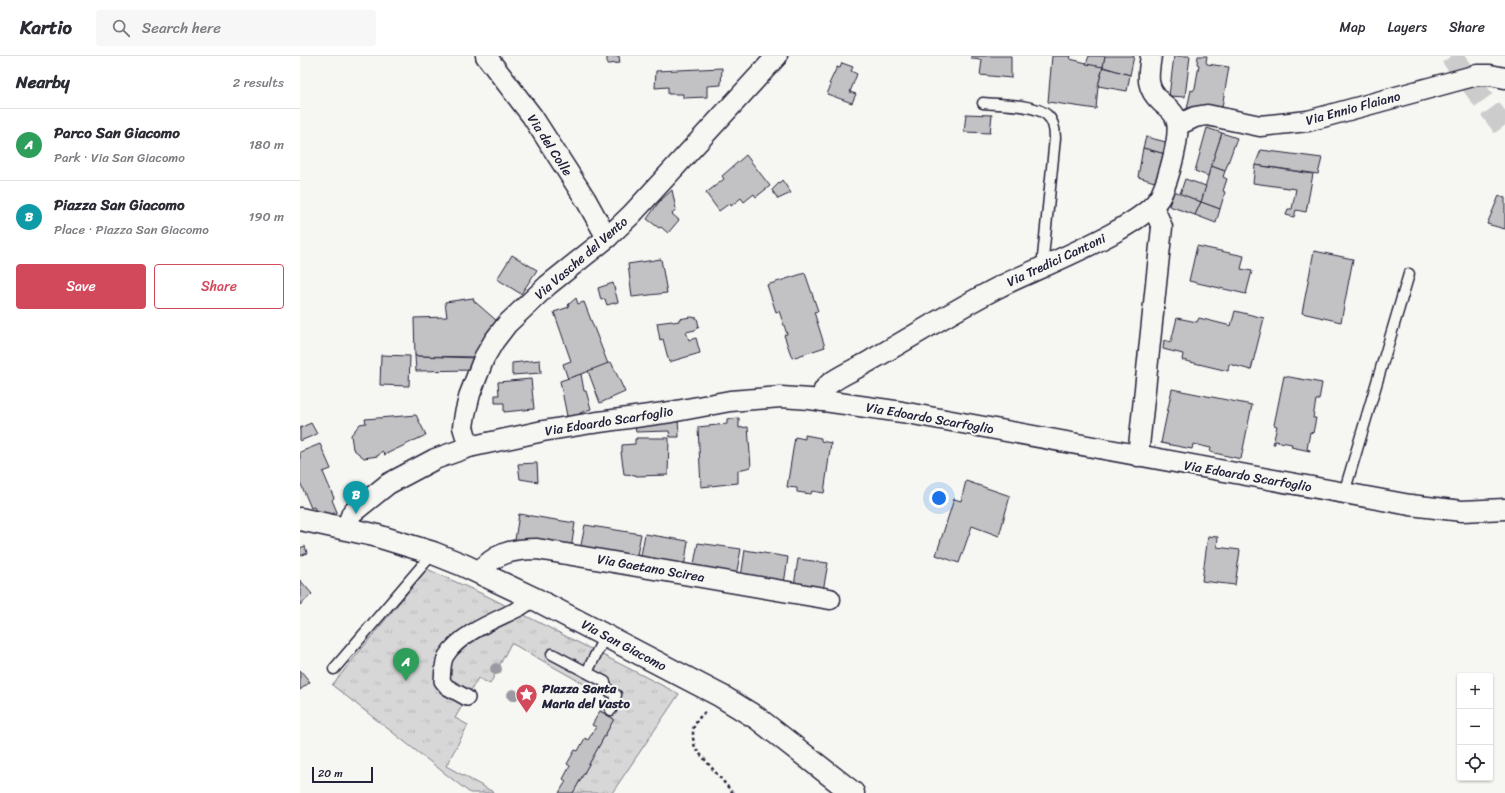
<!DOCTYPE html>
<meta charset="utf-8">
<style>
body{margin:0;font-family:Sriracha,sans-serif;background:#f7f7f7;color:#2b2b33}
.controls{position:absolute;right:12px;bottom:12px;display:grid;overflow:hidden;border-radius:4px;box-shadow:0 1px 3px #0004}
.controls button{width:36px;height:36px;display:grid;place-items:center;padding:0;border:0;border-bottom:1px solid #e1e1e2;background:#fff;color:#2b2b33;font:20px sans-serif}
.scale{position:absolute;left:12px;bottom:10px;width:61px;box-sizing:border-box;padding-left:4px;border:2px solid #22223b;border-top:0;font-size:11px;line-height:14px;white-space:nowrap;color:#22223b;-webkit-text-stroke:3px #f6f6f2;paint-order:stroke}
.you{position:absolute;left:639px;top:442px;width:14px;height:14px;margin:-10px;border:3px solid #fff;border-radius:50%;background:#1a73e8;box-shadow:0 0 0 6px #1a73e833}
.badge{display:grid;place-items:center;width:26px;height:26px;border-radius:50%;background:#d1495b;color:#fff;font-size:13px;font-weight:700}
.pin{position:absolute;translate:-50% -33px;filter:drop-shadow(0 1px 2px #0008)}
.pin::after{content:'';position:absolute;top:21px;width:14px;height:12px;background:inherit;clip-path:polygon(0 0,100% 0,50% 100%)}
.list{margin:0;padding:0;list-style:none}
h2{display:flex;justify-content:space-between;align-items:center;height:52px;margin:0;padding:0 16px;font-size:17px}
h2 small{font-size:13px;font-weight:400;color:#7c7c81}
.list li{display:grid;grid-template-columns:26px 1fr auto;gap:12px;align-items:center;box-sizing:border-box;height:72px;padding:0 16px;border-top:1px solid #e1e1e2}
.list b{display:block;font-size:15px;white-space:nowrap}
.list p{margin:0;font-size:13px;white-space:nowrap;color:#7c7c81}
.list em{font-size:13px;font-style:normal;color:#7c7c81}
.actions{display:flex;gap:8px;padding:12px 16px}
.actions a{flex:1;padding:9px 0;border:1px solid #d1495b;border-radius:4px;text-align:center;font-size:14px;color:#d1495b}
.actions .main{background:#d1495b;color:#fff}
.icon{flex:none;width:22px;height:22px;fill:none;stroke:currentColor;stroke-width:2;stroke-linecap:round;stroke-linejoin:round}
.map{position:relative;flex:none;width:1205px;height:737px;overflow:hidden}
header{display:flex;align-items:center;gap:24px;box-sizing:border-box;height:56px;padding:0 20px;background:#fff;border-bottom:1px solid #e1e1e2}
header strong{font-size:19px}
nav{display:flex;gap:22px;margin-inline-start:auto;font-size:14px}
.search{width:280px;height:36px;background:#f7f7f7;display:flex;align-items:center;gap:10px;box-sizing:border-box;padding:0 14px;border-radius:4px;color:#7c7c81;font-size:15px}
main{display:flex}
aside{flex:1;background:#fff}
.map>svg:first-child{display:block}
</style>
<header>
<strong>Kartio</strong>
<div class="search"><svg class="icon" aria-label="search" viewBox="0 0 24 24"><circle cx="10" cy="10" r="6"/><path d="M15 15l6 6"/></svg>Search here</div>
<nav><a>Map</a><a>Layers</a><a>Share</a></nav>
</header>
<main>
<aside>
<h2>Nearby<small>2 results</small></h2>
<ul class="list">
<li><span class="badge" style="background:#2e9e5b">A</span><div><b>Parco San Giacomo</b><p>Park · Via San Giacomo</p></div><em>180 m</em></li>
<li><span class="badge" style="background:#0f9aa8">B</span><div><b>Piazza San Giacomo</b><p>Place · Piazza San Giacomo</p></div><em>190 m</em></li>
</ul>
<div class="actions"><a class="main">Save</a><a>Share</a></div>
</aside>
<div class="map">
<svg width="1205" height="737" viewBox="0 0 1205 737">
<defs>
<pattern id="park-tufts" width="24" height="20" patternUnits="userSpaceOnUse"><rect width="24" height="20" fill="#d7d7d7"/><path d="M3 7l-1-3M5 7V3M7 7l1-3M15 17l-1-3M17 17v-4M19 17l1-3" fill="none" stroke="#b8b8b9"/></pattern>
</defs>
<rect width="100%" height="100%" fill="#f6f6f2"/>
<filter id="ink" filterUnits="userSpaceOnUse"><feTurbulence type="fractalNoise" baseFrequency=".025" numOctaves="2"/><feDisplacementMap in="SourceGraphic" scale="8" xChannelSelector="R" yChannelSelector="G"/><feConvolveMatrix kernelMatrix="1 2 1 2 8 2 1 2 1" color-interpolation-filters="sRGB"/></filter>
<g filter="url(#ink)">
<path fill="url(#park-tufts)" stroke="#7c7c89" d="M127 513 187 540 379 638 312 737H273L314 663 300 655 307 641 211 587 190 628 178 622 155 662 168 669 146 710 195 737H170L32 629Z"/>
<g fill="#c2c2c4" stroke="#22223b">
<path d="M307 0H319L320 7 307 8Z"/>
<path d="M672 0H711V22L680 19 682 4 672 3Z"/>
<path d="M752 0H771L770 3 803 11 798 30 796 53 748 46Z"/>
<path d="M789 0H805L803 11 786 8Z"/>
<path d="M805 0H834L830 19 803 11Z"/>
<path d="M874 0H890L885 41 869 40Z"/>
<path d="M898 0H907L906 6 907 8 929 11 922 51 903 49 902 55 887 53 891 34 893 35 895 32 899 9 897 8Z"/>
<path d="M542 7 553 11 551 15 557 18 550 36 556 38 552 47 527 38 531 29 529 28 537 11 540 12Z"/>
<path d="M803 11 830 19 827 35 798 30Z"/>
<path d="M422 12 421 29 407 30V41L383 42V38H368V31L355 32 356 15Z"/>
<path d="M666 58 692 59 690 77 664 76Z"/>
<path d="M907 72 922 77 908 120 895 115Z"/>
<path d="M922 77 937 82 925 115 911 110Z"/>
<path d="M846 81 870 87 865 98 843 92Z"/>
<path d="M843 92 865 98 858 127 838 121Z"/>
<path d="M961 94 1022 102 1018 118 955 109Z"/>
<path d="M446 99 470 130 456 141 454 138 444 146 441 142 431 150 430 147 419 155 406 137 424 123 422 120Z"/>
<path d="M955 109 1013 118 1006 156 996 154 994 161 986 159 988 153H992L996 133 953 127Z"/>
<path d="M911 110 925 115 923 121 927 123 923 135 925 136 920 153 901 146Z"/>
<path d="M885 123 906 130 901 146 880 138Z"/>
<path d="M482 124 491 137 478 143 472 134Z"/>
<path d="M372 134 376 153 372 158 379 164 368 177 361 171 359 172 347 163 359 146Z"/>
<path d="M874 135 901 146 895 159 869 150Z"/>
<path d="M1199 140 1205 142V173L1187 168Z"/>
<path d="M901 146 920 153 916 167 895 159Z"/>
<path d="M897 190 944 200 941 213 952 215 946 238 889 225Z"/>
<path d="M1014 195 1053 203 1041 266 1002 257Z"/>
<path d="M212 199 237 214 221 238 197 223Z"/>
<path d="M361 203 367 237 332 241 328 208Z"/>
<path d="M505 217 518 255 514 256 525 291 492 302 484 279 487 278 479 255 476 256 467 229Z"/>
<path d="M313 227 318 246 307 249 305 243 301 244 298 232Z"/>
<path d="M173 242 174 245 197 265 177 301 115 300 114 262 147 261 145 246Z"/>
<path d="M276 242 278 248 284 246 308 308 268 323 263 308 271 305 254 256 269 251 268 249Z"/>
<path d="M935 255 964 262 951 314 929 308 928 315 882 304 883 298 863 293 864 284 871 286 877 262 897 266 899 262 931 270Z"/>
<path d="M391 261 397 262 399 271 395 274 386 276 389 284 396 282 400 297 369 306 363 283 360 284 357 267 372 265 373 266 379 265V263Z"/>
<path d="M81 299 110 300 109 330 80 329Z"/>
<path d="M115 300 179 302 174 314 116 315Z"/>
<path d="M240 304 241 317 212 319V307Z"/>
<path d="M311 306 325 336 300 347 288 315Z"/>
<path d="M281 318 284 335H286L291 353 280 357 282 363 268 365 260 325Z"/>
<path d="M984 320 1022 327 1019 344H1016L1013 362H1016L1013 377 1010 376 1007 393 1010 394V395L991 391 992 388 975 385V388H973L977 370 974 369Z"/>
<path d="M231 323 234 353 204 356V347H195V339H199L198 326Z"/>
<path d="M872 333 952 349 941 403 910 396 911 392 893 388 892 393 861 387Z"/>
<path d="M116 359 126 379 84 399 85 398 82 395 78 400 64 402 53 393 51 379 60 368 66 367 65 363Z"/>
<path d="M378 362 379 381H370L369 375 336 376 335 371Z"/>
<path d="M439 362V372L448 371 451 411 438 414V427L401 431 398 371 427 368V363Z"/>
<path d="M11 367 17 378 0 385V372Z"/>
<path d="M505 379 521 382V385L531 387 524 437 512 435 511 438 497 436V432L487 431 495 381 505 383Z"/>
<path d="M336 382H369L368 419 336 420V419L324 418 321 396H322V389L335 388V383H337Z"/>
<path d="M20 388 31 413 23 416 34 442 32 444 37 456 19 463 14 451 11 452 0 426V396Z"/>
<path d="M237 407 238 426 220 423 218 408Z"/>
<path d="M666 425 710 440 699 480 672 470 659 507 636 499 654 443 661 445Z"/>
<path d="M219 458 275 467 271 493 215 484Z"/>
<path d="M285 469 341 478 336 504 280 494Z"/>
<path d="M345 478 388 485 384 512 340 505Z"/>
<path d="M908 480 918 481 917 491 940 494 935 529 902 525Z"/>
<path d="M398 487 441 493 436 520 393 513Z"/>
<path d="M5 490 7 497 0 500V492Z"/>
<path d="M445 494 488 501 484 528 441 521Z"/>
<path d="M498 503 528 507 523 535 494 530Z"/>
<path d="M0 524 12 538 0 549Z"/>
<path d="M0 614 10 626 0 634Z"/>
<path d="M300 655 314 663 273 737H259L266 725 263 723 270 710 267 708 275 694 278 695 285 682 288 684 296 671 292 669Z"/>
</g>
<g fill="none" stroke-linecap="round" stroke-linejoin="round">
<path stroke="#cccccd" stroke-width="22" stroke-dasharray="22 11" stroke-linecap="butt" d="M1151 0 1205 73"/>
<defs>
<g id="service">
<path d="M683 47C700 49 735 48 747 59 754 65 755 74 755 82L742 211"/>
<path d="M1044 437 1109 218"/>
<path d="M252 598 305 626 307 633 316 639 311 654"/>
<path d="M34 613 133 497"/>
<path d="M287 616 305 580"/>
</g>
<path id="pedestrian" d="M167 642 147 631 142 625C143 617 142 607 146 600 160 577 196 564 220 552L226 548 230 541"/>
<g id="minor">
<path d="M186 0 232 60 286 144 307 182"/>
<path d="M878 69 895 61 907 59 960 70 1008 65 1177 19H1190L1205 22"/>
<path d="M523 345C522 338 523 333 528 329 538 320 561 311 573 303 615 279 656 253 699 231 734 213 846 171 861 139 868 124 882 78 876 63 874 56 867 51 862 47 845 32 848 20 851 0"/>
<path d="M169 391 163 371 165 358 170 338 184 302 194 285 207 268 248 229 307 182 332 158 477 0"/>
<path d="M838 400 862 171 856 157 850 153"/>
<path d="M46 473 52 457 88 428 135 403 169 391 243 375 292 367 371 356 430 345 481 341 510 343 602 356 1110 449 1162 455 1205 453"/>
<path d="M179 517C194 497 213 493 237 493L530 543"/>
</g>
<path id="tertiary" d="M0 463 74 479 133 497 163 509 237 544 421 640 457 662 553 737"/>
</defs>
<use href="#service" stroke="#22223b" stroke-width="13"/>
<use href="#pedestrian" stroke="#22223b" stroke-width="18"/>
<use href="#minor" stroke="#22223b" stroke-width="23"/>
<use href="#tertiary" stroke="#22223b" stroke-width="25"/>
<path stroke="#22223b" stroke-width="2.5" stroke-dasharray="3 3" stroke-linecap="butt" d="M405 656 397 664 393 673V682L395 692 433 737"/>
<use href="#service" stroke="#f6f6f2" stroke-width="10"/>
<use href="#pedestrian" stroke="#f6f6f2" stroke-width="15"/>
<use href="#minor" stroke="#f6f6f2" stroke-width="20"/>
<use href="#tertiary" stroke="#f6f6f2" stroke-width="22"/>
</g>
<g fill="#9a9aa3">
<circle cx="196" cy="613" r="6"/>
<circle cx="213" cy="639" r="6"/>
</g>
</g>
<defs>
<symbol id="sight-pin" viewBox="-11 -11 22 30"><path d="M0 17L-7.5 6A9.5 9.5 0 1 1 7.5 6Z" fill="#d1495b" stroke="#f6f6f2"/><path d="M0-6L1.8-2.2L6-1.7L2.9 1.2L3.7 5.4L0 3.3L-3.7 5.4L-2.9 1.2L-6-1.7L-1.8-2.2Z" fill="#fff"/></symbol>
</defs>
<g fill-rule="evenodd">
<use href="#sight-pin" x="214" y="626" width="25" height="34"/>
</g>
<g text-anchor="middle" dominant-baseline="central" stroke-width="4" stroke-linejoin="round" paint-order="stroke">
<g font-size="13" fill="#22223b" stroke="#f6f6f2">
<text transform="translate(1053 52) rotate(-15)">Via Ennio Flaiano</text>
<text transform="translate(250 89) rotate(57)">Via del Colle</text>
<text transform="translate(281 202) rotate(-41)">Via Vasche del Vento</text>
<text transform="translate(756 204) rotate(-25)">Via Tredici Cantoni</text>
<text transform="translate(630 362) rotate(10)">Via Edoardo Scarfoglio</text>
<text transform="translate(309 365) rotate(-9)">Via Edoardo Scarfoglio</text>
<text transform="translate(948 420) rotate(10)">Via Edoardo Scarfoglio</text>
<text transform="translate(351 512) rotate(10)">Via Gaetano Scirea</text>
<text transform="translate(324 589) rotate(28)">Via San Giacomo</text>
</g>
<g font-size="13" font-weight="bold" fill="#22223b" stroke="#f6f6f2" text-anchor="start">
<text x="242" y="632">Piazza Santa<tspan x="242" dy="15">Maria del Vasto</tspan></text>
</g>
</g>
</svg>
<div class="controls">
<button>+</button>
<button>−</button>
<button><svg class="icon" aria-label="locate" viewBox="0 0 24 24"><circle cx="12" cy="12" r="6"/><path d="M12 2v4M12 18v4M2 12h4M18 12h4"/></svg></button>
</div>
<div class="scale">20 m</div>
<div class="you"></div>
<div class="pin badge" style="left:106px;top:625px;background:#2e9e5b">A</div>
<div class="pin badge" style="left:56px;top:458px;background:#0f9aa8">B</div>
</div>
</main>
